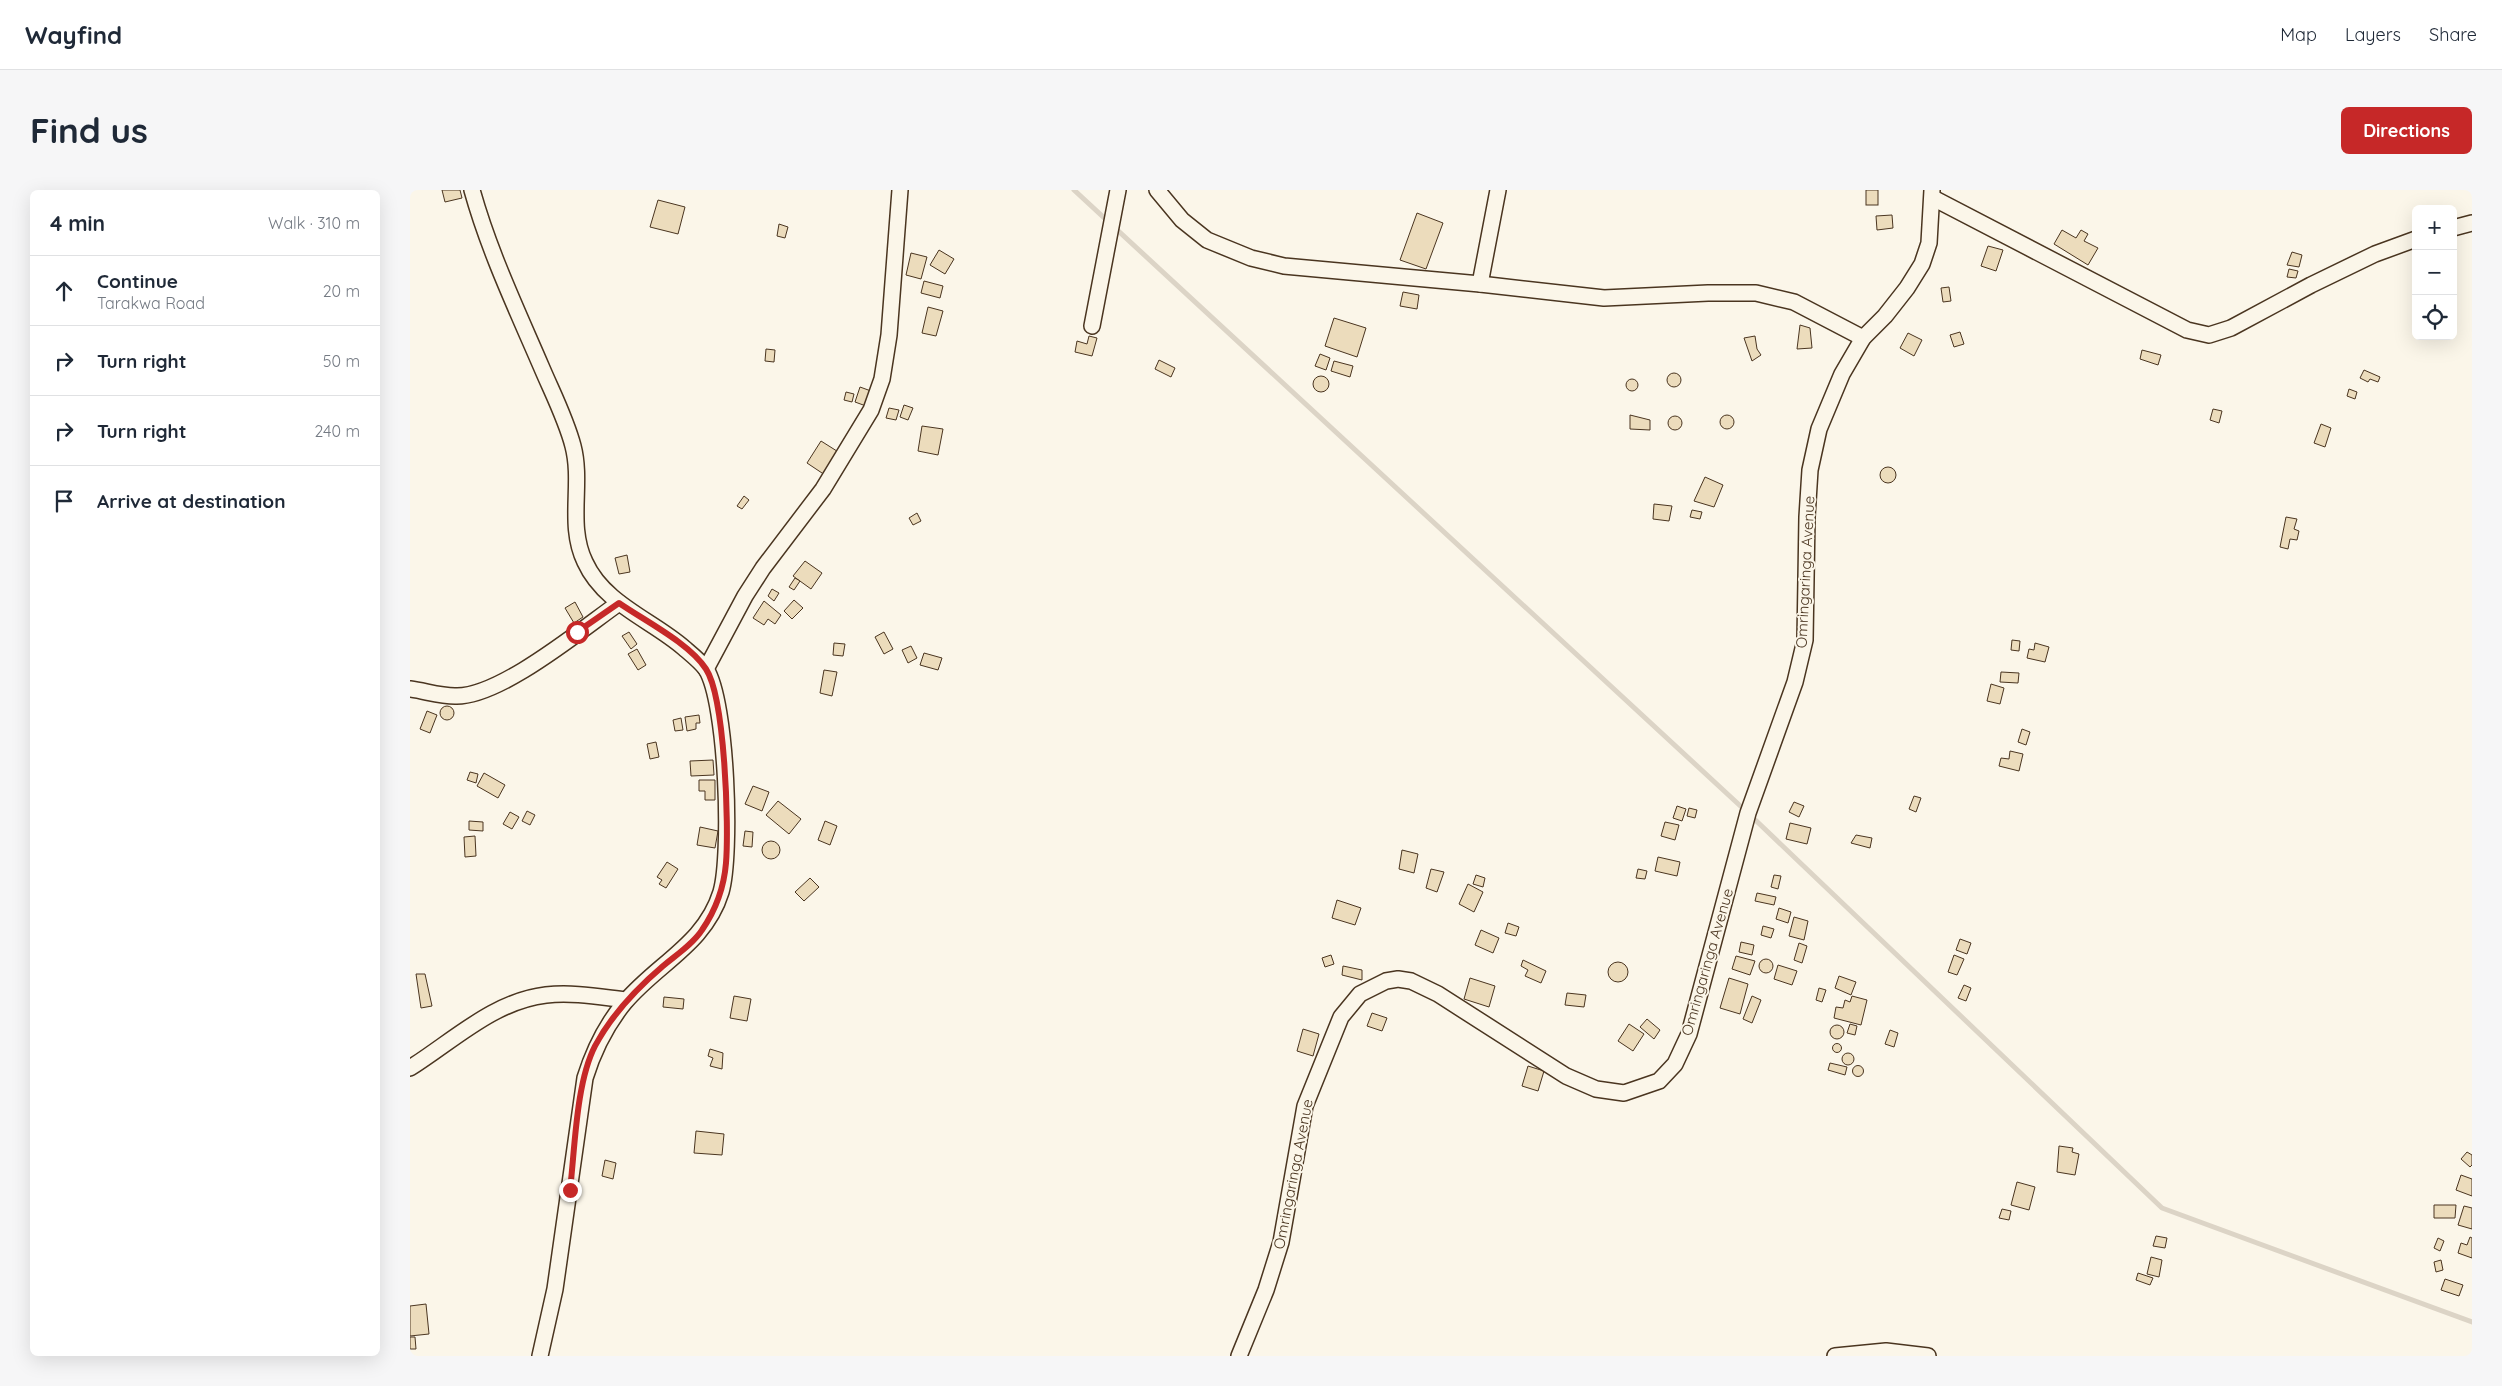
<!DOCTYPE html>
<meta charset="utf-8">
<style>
body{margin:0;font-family:Quicksand,sans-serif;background:#f6f6f7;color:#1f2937}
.controls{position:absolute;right:15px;top:15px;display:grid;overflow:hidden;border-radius:8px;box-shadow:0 5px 20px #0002}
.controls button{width:45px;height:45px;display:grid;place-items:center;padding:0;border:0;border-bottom:1px solid #e0e1e3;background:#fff;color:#1f2937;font:25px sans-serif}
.stop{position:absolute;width:15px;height:15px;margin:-11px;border:4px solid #c62828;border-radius:50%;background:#fff}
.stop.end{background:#c62828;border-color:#fff;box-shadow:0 1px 5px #0008}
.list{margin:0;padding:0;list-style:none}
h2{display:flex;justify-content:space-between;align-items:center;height:65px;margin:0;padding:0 20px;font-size:21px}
h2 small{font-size:16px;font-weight:400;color:#747a83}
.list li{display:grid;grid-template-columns:32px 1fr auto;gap:15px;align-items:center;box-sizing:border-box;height:70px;padding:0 20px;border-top:1px solid #e0e1e3}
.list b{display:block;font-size:19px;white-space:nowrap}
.list p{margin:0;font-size:16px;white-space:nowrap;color:#747a83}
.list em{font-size:16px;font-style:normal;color:#747a83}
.icon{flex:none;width:28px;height:28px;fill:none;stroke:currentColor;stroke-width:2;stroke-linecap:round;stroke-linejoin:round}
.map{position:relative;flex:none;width:2062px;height:1166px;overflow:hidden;border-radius:8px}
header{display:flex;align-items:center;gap:30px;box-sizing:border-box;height:70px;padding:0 25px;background:#fff;border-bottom:1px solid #e0e1e3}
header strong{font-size:24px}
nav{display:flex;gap:28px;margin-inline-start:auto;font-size:18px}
.intro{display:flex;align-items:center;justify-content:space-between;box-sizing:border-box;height:120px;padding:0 30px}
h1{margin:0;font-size:35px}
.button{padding:12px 22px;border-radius:8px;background:#c62828;color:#fff;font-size:18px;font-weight:700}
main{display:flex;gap:30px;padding:0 30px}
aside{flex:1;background:#fff;border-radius:8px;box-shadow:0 5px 20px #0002}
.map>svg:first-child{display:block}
</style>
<header>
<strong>Wayfind</strong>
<nav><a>Map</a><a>Layers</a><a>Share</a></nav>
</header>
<div class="intro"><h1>Find us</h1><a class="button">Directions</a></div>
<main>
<aside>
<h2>4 min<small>Walk · 310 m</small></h2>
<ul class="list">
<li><svg class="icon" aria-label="ahead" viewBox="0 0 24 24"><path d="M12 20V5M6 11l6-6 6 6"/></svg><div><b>Continue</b><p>Tarakwa Road</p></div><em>20 m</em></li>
<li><svg class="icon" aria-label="right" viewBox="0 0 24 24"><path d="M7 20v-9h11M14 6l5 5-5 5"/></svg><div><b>Turn right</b></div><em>50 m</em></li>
<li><svg class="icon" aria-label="right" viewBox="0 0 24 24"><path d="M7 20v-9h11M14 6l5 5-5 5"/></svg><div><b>Turn right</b></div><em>240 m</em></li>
<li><svg class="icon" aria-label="arrive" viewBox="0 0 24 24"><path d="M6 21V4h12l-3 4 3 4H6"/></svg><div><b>Arrive at destination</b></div></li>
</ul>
</aside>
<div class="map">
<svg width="2062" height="1166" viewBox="0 0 2062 1166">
<rect width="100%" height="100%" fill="#fbf6e9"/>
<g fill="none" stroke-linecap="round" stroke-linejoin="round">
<path stroke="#dcd4c6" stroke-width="5" d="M664 0 1338 623 1752 1018 2062 1132"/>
</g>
<g fill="#ecdcbc" stroke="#4a3520">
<path d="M32 0H50L52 8 35 12Z"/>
<rect x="1456" y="0" width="12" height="15"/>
<path d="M248 10 275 17 268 44 240 37Z"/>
<path d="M1007 23 1033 33 1016 79 990 70Z"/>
<path d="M1482 25 1483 38 1467 40 1466 26Z"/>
<path d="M369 34 378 37 375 48 367 46Z"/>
<path d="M1652 40 1666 48 1671 40 1678 44 1674 51 1688 58 1678 75 1644 54Z"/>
<path d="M1578 56 1593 60 1586 81 1571 76Z"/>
<path d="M529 60 544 69 535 84 520 75Z"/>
<path d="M1882 62 1892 65 1889 77 1877 75Z"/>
<path d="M501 63 517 67 511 89 496 85Z"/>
<path d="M1879 79 1888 81 1886 88 1877 87Z"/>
<path d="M514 91 533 96 530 108 511 103Z"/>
<path d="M1539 97 1541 111 1533 112 1531 98Z"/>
<path d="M993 102 1009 105 1007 119 990 116Z"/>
<path d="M518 117 533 121 526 146 512 143Z"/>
<path d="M924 128 956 138 947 167 915 156Z"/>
<path d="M1390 135 1400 138 1402 158 1387 159Z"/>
<path d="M1550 142 1554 154 1544 157 1540 145Z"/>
<path d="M1498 143 1512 150 1504 166 1490 158Z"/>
<path d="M679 146 687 148 682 166 665 162 667 151 677 154Z"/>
<path d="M1345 146 1347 159 1351 165 1342 171 1334 148Z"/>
<path d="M356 159 365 160 364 172 355 171Z"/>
<path d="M1732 160 1751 165 1748 175 1730 169Z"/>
<path d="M910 164 920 168 916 180 905 176Z"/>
<path d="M749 170 765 178 761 187 745 179Z"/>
<path d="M924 171 943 176 940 187 921 181Z"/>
<path d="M1954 180 1970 187 1968 192 1960 189 1958 192 1950 188Z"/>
<circle cx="1264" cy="190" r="7"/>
<circle cx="911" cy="194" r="8"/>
<circle cx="1222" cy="195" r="6"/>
<path d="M450 197 461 201 456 216 445 212Z"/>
<path d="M1939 199 1947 202 1945 209 1937 206Z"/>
<path d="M436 202 444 204 442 212 434 210Z"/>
<path d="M494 215 503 218 498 230 490 227Z"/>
<path d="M479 218 489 220 486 230 476 228Z"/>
<path d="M1803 219 1812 221 1809 233 1800 230Z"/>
<path d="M1220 225 1240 230V240L1220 239Z"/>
<circle cx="1317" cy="232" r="7"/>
<circle cx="1265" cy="233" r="7"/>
<path d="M1911 234 1921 238 1915 257 1904 253Z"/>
<path d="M512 236 533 239 528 265 508 261Z"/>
<path d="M411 251 430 263 415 285 397 273Z"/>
<circle cx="1478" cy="285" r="8"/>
<path d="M1295 287 1313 295 1304 317 1284 311Z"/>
<path d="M334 306 339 310 332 319 327 316Z"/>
<path d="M1244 314 1262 316 1259 331 1243 329Z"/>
<path d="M1282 320 1292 322 1290 329 1280 327Z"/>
<path d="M507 323 511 331 503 335 499 328Z"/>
<path d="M1876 327 1887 329 1884 339 1889 341 1887 350 1880 349 1878 359 1870 357Z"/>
<path d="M217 365 220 382 209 384 205 368Z"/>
<path d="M395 371 412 383 401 399 383 386Z"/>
<path d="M385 388 390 391 384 400 379 397Z"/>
<path d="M362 399 369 403 364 411 358 406Z"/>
<path d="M384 410 393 418 382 429 374 421Z"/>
<path d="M354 411 371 425 365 434 358 429 354 435 343 428Z"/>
<path d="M165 412 173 427 164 433 155 418Z"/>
<path d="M219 442 227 454 221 459 212 446Z"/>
<path d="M474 442 483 459 474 464 465 447Z"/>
<path d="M1602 450 1610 451 1609 461 1601 460Z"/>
<path d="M424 453 435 454 433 466 423 465Z"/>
<path d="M1625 453 1639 457 1635 472 1617 468 1619 459 1624 460Z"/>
<path d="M501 456 507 468 498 473 492 460Z"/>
<path d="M227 459 236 475 228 480 218 464Z"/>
<path d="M514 463 532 468 528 480 510 475Z"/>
<path d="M414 480 427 482 422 506 410 503Z"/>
<path d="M1591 482 1609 483 1608 493 1590 492Z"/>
<path d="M1581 494 1594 498 1590 514 1577 511Z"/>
<circle cx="37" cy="523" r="7"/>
<path d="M17 521 27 525 20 543 10 539Z"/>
<path d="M289 525 290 533H286V539L277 541 275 527Z"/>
<path d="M271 528 273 540 265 541 263 530Z"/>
<path d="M1612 539 1620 542 1616 555 1608 552Z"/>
<path d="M246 552 249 567 240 569 237 554Z"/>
<path d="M1600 561 1613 564 1609 581 1589 576 1591 568 1599 569Z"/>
<path d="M303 570 304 585 281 586 280 571Z"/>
<path d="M60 582 68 584 66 593 57 590Z"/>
<path d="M74 583 95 595 88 608 67 596Z"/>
<path d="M289 590H305V610H295V601H289Z"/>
<path d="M343 596 359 602 352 621 335 614Z"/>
<path d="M1504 606 1511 608 1506 622 1499 619Z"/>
<path d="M368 611 391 629 379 644 356 625Z"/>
<path d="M1384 612 1394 616 1389 627 1379 622Z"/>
<path d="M1267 616 1276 619 1272 631 1263 628Z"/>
<path d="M1279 618 1287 620 1285 628 1277 626Z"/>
<path d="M117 621 125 625 120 635 112 631Z"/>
<path d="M100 622 109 627 102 639 93 634Z"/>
<path d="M59 631 73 632V641L59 640Z"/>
<path d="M415 631 427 636 420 655 408 650Z"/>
<path d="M1255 632 1269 635 1265 650 1251 646Z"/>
<path d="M1380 633 1401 638 1397 654 1376 649Z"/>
<path d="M290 637 308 641 305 658 287 655Z"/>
<path d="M335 641 343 642 342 657 333 656Z"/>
<path d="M1446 645 1462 648 1460 658 1441 653Z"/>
<path d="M65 646 66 666 55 667 54 647Z"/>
<circle cx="361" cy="660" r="9"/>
<path d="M992 660 1008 664 1004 683 989 679Z"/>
<path d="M1248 667 1270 672 1267 686 1245 681Z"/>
<path d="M257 672 268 679 256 698 249 694 252 690 247 687Z"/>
<path d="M1021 679 1034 682 1027 702 1016 698Z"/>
<path d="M1228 679 1237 681 1235 689 1226 688Z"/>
<path d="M1066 685 1075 688 1073 697 1063 694Z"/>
<path d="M1364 685 1371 686 1368 699 1361 697Z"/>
<path d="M400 688 409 697 394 711 385 702Z"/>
<path d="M1058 694 1073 702 1064 722 1049 714Z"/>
<path d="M1347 703 1366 707 1364 715 1345 711Z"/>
<path d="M927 710 951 718 945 735 922 728Z"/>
<path d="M1369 718 1381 722 1378 733 1366 729Z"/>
<path d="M1384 727 1398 731 1394 750 1379 746Z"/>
<path d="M1098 733 1109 737 1106 746 1095 743Z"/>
<path d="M1353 736 1364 739 1361 748 1351 745Z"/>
<path d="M1071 740 1089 748 1083 763 1065 755Z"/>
<path d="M1550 749 1561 753 1557 764 1546 760Z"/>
<path d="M1331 752 1344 755 1342 765 1329 762Z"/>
<path d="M1389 753 1397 756 1392 773 1384 770Z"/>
<path d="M921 765 924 774 915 777 912 768Z"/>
<path d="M1544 765 1554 769 1547 785 1538 782Z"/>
<path d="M1326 766 1345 771 1340 785 1322 779Z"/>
<circle cx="1356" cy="776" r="7"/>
<path d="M1113 770 1136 781 1131 793 1115 786 1118 780 1111 776Z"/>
<circle cx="1208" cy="782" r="10"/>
<path d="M1368 775 1387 781 1382 795 1364 789Z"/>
<path d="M933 776 952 780V790L932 785Z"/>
<path d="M6 784H15L22 816 11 818Z"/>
<path d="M1429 786 1446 792 1441 805 1425 798Z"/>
<path d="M1060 788 1085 796 1079 817 1054 809Z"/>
<path d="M1319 788 1338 794 1330 824 1310 818Z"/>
<path d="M1554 795 1561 798 1556 811 1548 808Z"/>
<path d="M1409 798 1416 800 1412 812 1406 810Z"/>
<path d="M1157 803 1176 805 1174 817 1155 815Z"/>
<path d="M324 806 341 809 337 831 320 828Z"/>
<path d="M1342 806 1351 810 1342 833 1333 829Z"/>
<path d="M1442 806 1457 810 1451 835 1424 828 1426 817 1433 818 1435 810 1440 812Z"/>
<path d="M254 807 274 809 273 819 253 817Z"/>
<path d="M962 823 977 828 972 841 957 836Z"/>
<path d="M1237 829 1250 840 1244 849 1230 837Z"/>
<path d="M1219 834 1234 844 1223 861 1208 851Z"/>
<path d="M1440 834 1447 836 1445 845 1437 843Z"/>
<circle cx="1427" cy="842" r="7"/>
<path d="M893 839 909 844 903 866 887 861Z"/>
<path d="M1480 840 1488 843 1484 857 1475 854Z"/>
<circle cx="1427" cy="858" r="4.5"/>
<path d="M300 859 313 863 312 879 300 876 303 868 298 866Z"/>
<circle cx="1438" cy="869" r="6"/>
<path d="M1420 873 1437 877 1435 885 1418 880Z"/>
<circle cx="1448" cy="881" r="5.5"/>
<path d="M1118 876 1134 881 1128 901 1112 896Z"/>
<path d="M286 941 314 944 312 965 284 963Z"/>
<path d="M1649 956 1663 958 1662 962 1669 964 1665 985 1647 982Z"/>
<path d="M2057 962 2062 965V975L2060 977 2051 969Z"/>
<path d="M195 970 206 973 203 989 192 986Z"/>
<path d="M2051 985 2062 989V1006L2046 1000Z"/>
<path d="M1607 992 1625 997 1619 1020 1601 1015Z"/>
<path d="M2024 1015H2046L2045 1028H2024Z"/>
<path d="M2054 1016 2062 1018V1039L2048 1035Z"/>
<path d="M1592 1019 1601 1021 1599 1030 1589 1028Z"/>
<path d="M1746 1046 1757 1048 1755 1058 1743 1056Z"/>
<path d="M2060 1047 2062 1048V1068L2048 1063 2051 1053 2057 1055Z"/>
<path d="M2028 1048 2034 1051 2030 1061 2024 1058Z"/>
<path d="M1741 1067 1752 1070 1749 1087 1737 1084Z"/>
<path d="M2031 1070 2033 1080 2026 1082 2024 1072Z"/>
<path d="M1728 1083 1743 1088 1740 1095 1726 1090Z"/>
<path d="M2035 1089 2053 1095 2049 1106 2031 1100Z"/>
<path d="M16 1114 19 1144 0 1146V1116Z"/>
<path d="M0 1147H5L6 1159H0Z"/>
</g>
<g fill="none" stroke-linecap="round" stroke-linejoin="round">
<defs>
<g id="minor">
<path d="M62 0C79 61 106 118 131 176 142 202 156 229 163 256 173 294 157 335 175 372 194 414 242 430 274 458 281 464 291 472 296 479 317 512 322 664 311 702 295 754 248 773 215 812 196 835 184 859 175 888L145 1099 130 1166"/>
<path d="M747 0 772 30 797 50 841 68 874 76 1070 94 1194 108 1298 103H1346L1384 112 1453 148"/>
<path d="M1523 8 1777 140 1799 145 1821 138 1901 95 1965 64 2006 49"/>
<path d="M2043 38 2062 33"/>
<path d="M1070 94 1088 0"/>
<path d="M682 136 708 0"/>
<path d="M296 479 335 406 353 378 413 299 461 220 472 189 479 145 490 0"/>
<path d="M0 499C15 501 30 506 45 506 89 508 172 439 209 413"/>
<path d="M0 878C43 851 84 811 136 805 163 802 190 807 216 810"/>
<path d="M829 1166 856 1100 871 1052 895 916 931 827 950 804 976 791 988 789 1001 791 1028 804 1156 886 1186 899 1214 903 1249 891 1265 874 1279 844 1338 623 1385 492 1395 450 1397 327 1400 280 1409 239 1432 184 1453 148 1475 126 1497 98 1512 74 1519 53 1522 0"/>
<path d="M1425 1166 1476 1161 1518 1166"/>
</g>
</defs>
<use href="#minor" stroke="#4a3520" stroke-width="18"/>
<use href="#minor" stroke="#fbf6e9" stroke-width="15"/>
</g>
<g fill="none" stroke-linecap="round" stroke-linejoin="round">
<path stroke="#c62828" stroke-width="6" d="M160 1000C165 958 166 893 185 856 202 824 226 799 253 776 266 765 283 754 292 740 305 721 314 697 316 673 319 636 315 508 296 479 279 453 235 431 209 413L167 442"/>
</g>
<g text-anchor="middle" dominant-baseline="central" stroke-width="4" stroke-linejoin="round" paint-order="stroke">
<g font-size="15" fill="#4a3520" stroke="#fbf6e9">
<text transform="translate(1395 382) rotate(-87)">Omringaringa Avenue</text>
<text transform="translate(1297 772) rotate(-74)">Omringaringa Avenue</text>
<text transform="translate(883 984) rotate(-79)">Omringaringa Avenue</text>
</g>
</g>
</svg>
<div class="controls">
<button>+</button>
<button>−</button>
<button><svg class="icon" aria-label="locate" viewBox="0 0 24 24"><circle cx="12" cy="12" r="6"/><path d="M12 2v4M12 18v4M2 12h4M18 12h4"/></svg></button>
</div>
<div class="stop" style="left:167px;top:442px"></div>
<div class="stop end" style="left:160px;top:1000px"></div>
</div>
</main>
